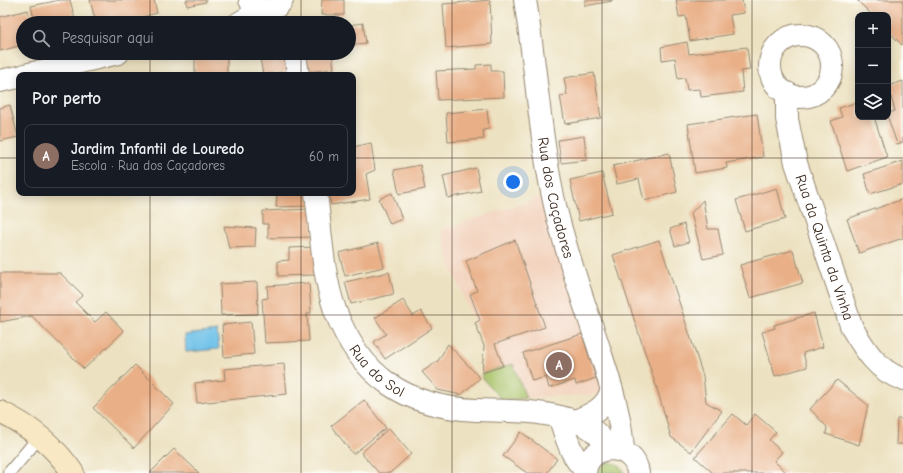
<!DOCTYPE html>
<html lang="pt">
<meta charset="utf-8">
<style>
body{margin:0;font-family:"Comic Neue",sans-serif;background:#20242c;color:#f1f3f6}
.controls{position:absolute;right:12px;top:12px;display:grid;overflow:hidden;border-radius:8px;box-shadow:0 2px 10px #0003}
.controls button{width:36px;height:36px;display:grid;place-items:center;padding:0;border:0;border-bottom:1px solid #363941;background:#171b24;color:#f1f3f6;font:20px sans-serif}
.you{position:absolute;left:513px;top:182px;width:14px;height:14px;margin:-10px;border:3px solid #fff;border-radius:50%;background:#1a73e8;box-shadow:0 0 0 6px #1a73e833}
.badge{display:grid;place-items:center;width:26px;height:26px;border-radius:50%;background:#1a73e8;color:#fff;font-size:13px;font-weight:700}
.pin{position:absolute;translate:-50% -50%;border:2px solid #fff;box-shadow:0 1px 4px #0006}
.list{margin:0;padding:0;list-style:none}
h2{display:flex;justify-content:space-between;align-items:center;height:52px;margin:0;padding:0 16px;font-size:17px}
h2 small{font-size:13px;font-weight:400;color:#9ea1a6}
.list li{display:grid;grid-template-columns:26px 1fr auto;gap:12px;align-items:center;box-sizing:border-box;height:64px;margin:0 8px 8px;padding:0 8px;border:1px solid #363941;border-radius:8px}
.list b{display:block;font-size:15px;white-space:nowrap}
.list p{margin:0;font-size:13px;white-space:nowrap;color:#9ea1a6}
.list em{font-size:13px;font-style:normal;color:#9ea1a6}
.icon{flex:none;width:22px;height:22px;fill:none;stroke:currentColor;stroke-width:2;stroke-linecap:round;stroke-linejoin:round}
.map{position:relative;flex:none;width:903px;height:473px;overflow:hidden}
.search{position:absolute;background:#171b24;box-shadow:0 2px 10px #0003;left:16px;top:16px;width:340px;height:44px;display:flex;align-items:center;gap:10px;box-sizing:border-box;padding:0 14px;border-radius:22px;color:#9ea1a6;font-size:15px}
.panel{position:absolute;background:#171b24;box-shadow:0 2px 10px #0003;left:16px;top:72px;width:340px;height:124px;border-radius:8px}
.map>svg:first-child{display:block}
</style>
<div class="map">
<svg width="903" height="473" viewBox="0 0 903 473">
<rect width="100%" height="100%" fill="#fdfcf7"/>
<filter id="ink" filterUnits="userSpaceOnUse"><feTurbulence type="fractalNoise" baseFrequency=".025" numOctaves="2"/><feDisplacementMap in="SourceGraphic" scale="8" xChannelSelector="R" yChannelSelector="G"/><feConvolveMatrix kernelMatrix="1 2 1 2 8 2 1 2 1" color-interpolation-filters="sRGB"/></filter>
<filter id="wash" filterUnits="userSpaceOnUse"><feTurbulence type="fractalNoise" baseFrequency=".012" numOctaves="4" result="noise"/><feDisplacementMap in="SourceGraphic" scale="16" xChannelSelector="R" yChannelSelector="G"/><feGaussianBlur stdDeviation="0.9" result="paint"/><feColorMatrix in="noise" values="0 0 0 0 0 0 0 0 0 0 0 0 0 0 0 0 0 1.4 0 .05"/><feComposite in="paint" operator="in"/></filter>
<g filter="url(#wash)">
<rect width="100%" height="100%" fill="#ece1c0"/>
<path fill="#f3d4bf" d="M542 197 605 383 598 395 549 396 503 401 482 378 484 346 449 261 441 230Z"/>
<g fill="#a9c369" stroke="#727644">
<path d="M513 364 526 398 503 401 482 378V373Z"/>
<path d="M611 462 619 465 625 473H598L602 465Z"/>
</g>
<path fill="#6cc0e8" stroke="#547583" d="M217 331 219 349 186 352 185 335Z"/>
<g id="blocks">
<g fill="#e9af86">
<path d="M60 0H70L76 23H35L31 6Z"/>
<path d="M90 0H154L157 13 121 23H96Z"/>
<path d="M186 0H206V2L187 6Z"/>
<path d="M322 0H344V15H321Z"/>
<path d="M490 0 492 44 446 48 443 4Z"/>
<path d="M585 0H612V1L585 6Z"/>
<path d="M676 0H742L744 13 730 15 733 34 690 41 686 16 679 17Z"/>
<path d="M857 0H903V44L902 45 888 31V15H872Z"/>
<path d="M28 10 31 23H23V45L0 51V17Z"/>
<path d="M363 23 366 43 349 45V25Z"/>
<path d="M687 42 689 54 747 47 750 70 741 71 743 92 701 97 700 89 687 90 685 78 678 79 675 58 662 60 661 47Z"/>
<path d="M259 53H287L290 71 263 75Z"/>
<path d="M303 53H332L334 69 305 72Z"/>
<path d="M227 56V75H195V57Z"/>
<path d="M491 64V71H503L504 97 438 100 436 71 476 69V65Z"/>
<path d="M594 73 601 118 565 124 560 96 567 95 564 78Z"/>
<path d="M903 81V142L897 144 888 118V113L895 111 888 86Z"/>
<path d="M858 102V117H874L887 157 847 171 831 121 842 117 839 108Z"/>
<path d="M10 105 18 137 0 141V108Z"/>
<path d="M487 109 489 129 483 130 484 139 448 142 446 113Z"/>
<path d="M757 114 763 157 726 163 727 168 695 173 688 124Z"/>
<path d="M584 136 587 160 561 163 558 140Z"/>
<path d="M371 143 375 170 366 174 370 199 331 205 329 193H353V147Z"/>
<path d="M669 153 677 192 644 201 639 179 617 184 613 166Z"/>
<path d="M903 161V184L870 194 864 174Z"/>
<path d="M420 165 425 189 399 194 394 170Z"/>
<path d="M476 168 481 191 448 198 443 176Z"/>
<path d="M602 173 612 213 579 221 570 180Z"/>
<path d="M777 188 785 219 745 231 736 200Z"/>
<path d="M277 193H310L312 206 276 207Z"/>
<path d="M392 193 402 219 390 224 379 199Z"/>
<path d="M903 199V238L859 253 847 219Z"/>
<path d="M703 200 708 229H718L723 255 703 259 691 213Z"/>
<path d="M312 209 313 237 268 238V224H263V211Z"/>
<path d="M684 224 689 242 675 246 670 229Z"/>
<path d="M224 226 256 228 255 247 229 248Z"/>
<path d="M515 240 545 327 495 344 503 366 482 373 484 346 475 323 480 320 470 294 477 291 466 261Z"/>
<path d="M659 240 703 376 706 402 722 411 691 452 671 437 658 392 613 255Z"/>
<path d="M378 243 384 267 345 276 339 253Z"/>
<path d="M316 247V275L278 276V261L289 260V248Z"/>
<path d="M793 250 803 283 750 298 740 265Z"/>
<path d="M389 272 394 294 351 304 345 282Z"/>
<path d="M0 273H60L83 295 75 302 95 322 106 312 124 331 84 369 32 316 0 322Z"/>
<path d="M257 282 258 314 221 315 220 284Z"/>
<path d="M309 283 311 313 307 314 309 341 265 343 262 299 268 298 267 286Z"/>
<path d="M403 300 413 316 421 311 432 328 385 359 374 342 386 334 375 318Z"/>
<path d="M814 313 823 347 803 353 807 367 775 376 762 332 775 328 774 325Z"/>
<path d="M251 322 254 354 224 357 222 325Z"/>
<path d="M582 334 596 378 576 385 575 380 549 388 546 377 532 381 523 353Z"/>
<path d="M448 344 480 378 461 395 438 390 422 372 438 361Z"/>
<path d="M284 364 287 394 197 403 195 383 225 380 224 369Z"/>
<path d="M135 365 174 404 134 448 93 408Z"/>
<path d="M837 380 868 405 859 445 826 434 827 427 810 409Z"/>
<path d="M364 400 386 428 353 454 331 426Z"/>
<path d="M733 414 746 425 755 414 776 432 769 440 782 452 774 461 787 473H713L695 457Z"/>
<path d="M897 419H903V444H896Z"/>
<path d="M389 428 411 454 390 473H379L361 453Z"/>
<path d="M521 432 557 459 547 473H527L503 456Z"/>
<path d="M174 449 194 468 199 473H150Z"/>
</g>
</g>
</g>
<g filter="url(#ink)">
<use href="#blocks" fill-opacity="0" stroke="#94866f" stroke-width="1"/>
<g fill="none" stroke-linecap="round" stroke-linejoin="round">
<defs>
<path id="lane" d="M9 473 40 436"/>
<g id="street">
<path d="M250 0C256 15 276 13 282 0"/>
<path id="s1" d="M525 0C537 72 540 147 558 218 569 261 584 303 598 345 609 380 621 414 623 451"/>
<path d="M239 23 261 10"/>
<circle cx="801" cy="66" r="31"/>
<path d="M295 53 298 75"/>
<path d="M25 75 118 53"/>
<path d="M0 81 19 77"/>
<path id="s2" d="M787 93V119L796 163 852 328C864 348 878 372 903 379"/>
<path id="s3" d="M316 193C321 231 322 273 335 310 360 376 405 407 476 410 504 411 532 410 560 417 584 423 595 427 609 449"/>
<path d="M559 417C566 434 570 457 585 469"/>
<path d="M575 421C593 414 606 408 612 390"/>
<path d="M585 473C587 441 635 442 638 473"/>
</g>
<path id="secondary" d="M0 412C30 426 54 445 73 473"/>
</defs>
<use href="#lane" stroke="#94866f" stroke-width="14"/>
<use href="#street" stroke="#94866f" stroke-width="24"/>
<use href="#secondary" stroke="#94866f" stroke-width="24"/>
<use href="#lane" stroke="#fff" stroke-width="12"/>
<use href="#street" stroke="#fff" stroke-width="22"/>
<use href="#secondary" stroke="#f8e8c3" stroke-width="22"/>
</g>
</g>
<path fill="none" stroke="#3b2a1e" stroke-width="1" stroke-opacity="0.55" d="M150 0V23M301 0V23M452 0V473M602 0V473M752 0V473M150 53V75M301 53V75M0 158H19M353 158H903M150 193V473M301 193V473M0 315H903"/>
<g text-anchor="middle" dominant-baseline="central" stroke-width="3" stroke-linejoin="round" paint-order="stroke">
<g font-size="15" fill="#3b2a1e" stroke="#fdfcf7">
<text stroke="none"><textPath href="#s1" startOffset="200">Rua dos Caçadores</textPath></text>
<text stroke="none"><textPath href="#s2" startOffset="160">Rua da Quinta da Vinha</textPath></text>
<text stroke="none"><textPath href="#s3" startOffset="194">Rua do Sol</textPath></text>
</g>
</g>
</svg>
<div class="controls">
<button>+</button>
<button>−</button>
<button><svg class="icon" aria-label="layers" viewBox="0 0 24 24"><path d="M12 4l9 5-9 5-9-5zM3 14l9 5 9-5"/></svg></button>
</div>
<div class="you"></div>
<div class="pin badge" style="left:559px;top:365px;background:#8d6e63">A</div>
<div class="search"><svg class="icon" aria-label="search" viewBox="0 0 24 24"><circle cx="10" cy="10" r="6"/><path d="M15 15l6 6"/></svg>Pesquisar aqui</div>
<section class="panel">
<h2>Por perto<small></small></h2>
<ul class="list">
<li><span class="badge" style="background:#8d6e63">A</span><div><b>Jardim Infantil de Louredo</b><p>Escola · Rua dos Caçadores</p></div><em>60 m</em></li>
</ul>
</section>
</div>
